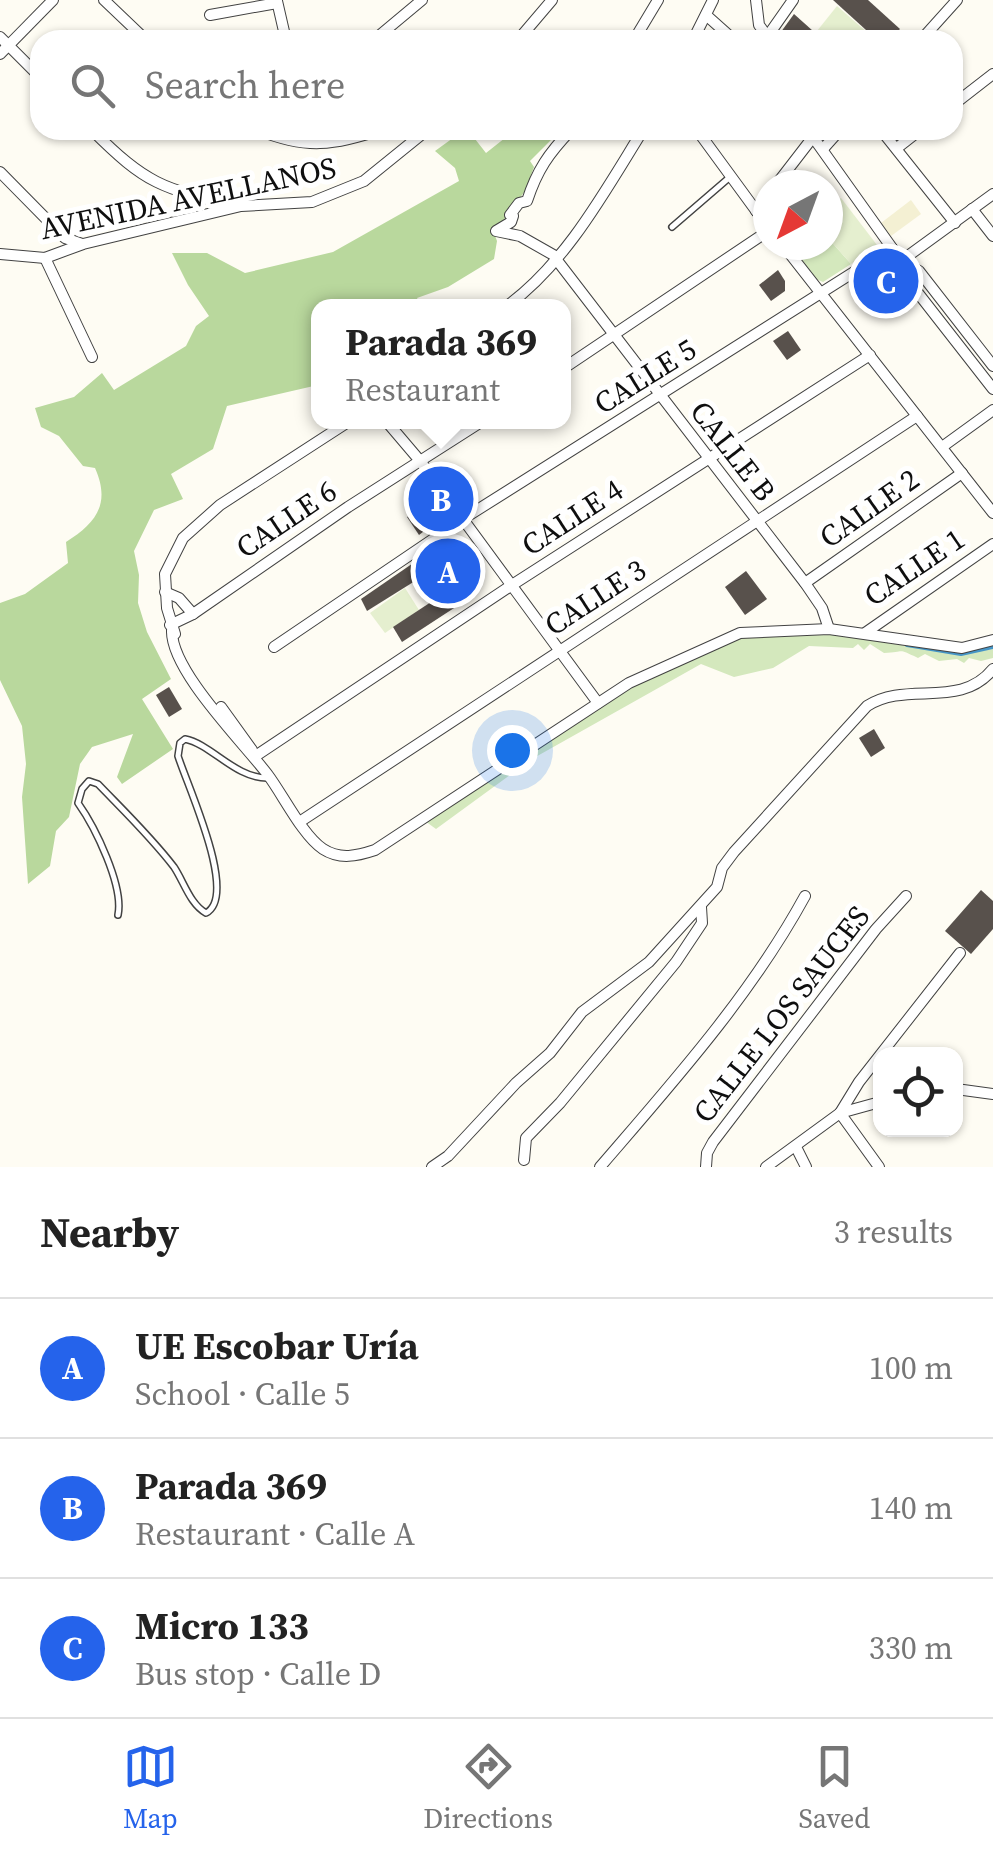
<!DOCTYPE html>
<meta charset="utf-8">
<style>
body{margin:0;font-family:"Source Serif 4",serif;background:#f2f2f2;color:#222}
.controls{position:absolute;right:30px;bottom:30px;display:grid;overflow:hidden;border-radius:20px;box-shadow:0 2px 8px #0004}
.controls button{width:90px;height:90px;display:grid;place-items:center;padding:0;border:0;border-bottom:2px solid #e0e0e0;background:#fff;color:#222;font:50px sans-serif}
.compass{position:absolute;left:753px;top:170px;width:90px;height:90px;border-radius:50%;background:#fff;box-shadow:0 2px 8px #0004;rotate:221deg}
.you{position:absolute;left:512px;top:750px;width:35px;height:35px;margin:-25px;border:8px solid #fff;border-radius:50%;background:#1a73e8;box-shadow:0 0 0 15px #1a73e833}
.badge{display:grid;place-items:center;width:65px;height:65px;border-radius:50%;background:#2563eb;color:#fff;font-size:32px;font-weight:700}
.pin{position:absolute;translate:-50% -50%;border:5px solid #fff;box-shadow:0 2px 10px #0006}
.popup{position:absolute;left:311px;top:299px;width:260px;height:130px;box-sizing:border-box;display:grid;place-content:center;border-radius:20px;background:#fff;filter:drop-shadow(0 2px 8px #0005);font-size:32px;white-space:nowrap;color:#767676}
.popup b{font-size:38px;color:#222}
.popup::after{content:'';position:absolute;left:50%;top:100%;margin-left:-20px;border:20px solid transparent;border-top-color:#fff}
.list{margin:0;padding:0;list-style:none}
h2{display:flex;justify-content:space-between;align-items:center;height:130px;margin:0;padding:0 40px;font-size:42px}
h2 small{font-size:32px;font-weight:400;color:#767676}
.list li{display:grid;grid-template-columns:65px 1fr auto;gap:30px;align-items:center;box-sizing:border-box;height:140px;padding:0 40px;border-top:2px solid #e0e0e0}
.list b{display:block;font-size:38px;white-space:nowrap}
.list p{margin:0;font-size:32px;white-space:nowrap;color:#767676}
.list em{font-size:32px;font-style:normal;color:#767676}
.icon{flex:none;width:55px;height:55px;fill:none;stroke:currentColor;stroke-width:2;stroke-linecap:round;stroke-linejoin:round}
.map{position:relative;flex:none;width:993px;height:1167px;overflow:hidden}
.search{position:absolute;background:#fff;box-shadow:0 2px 8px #0004;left:30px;right:30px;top:30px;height:110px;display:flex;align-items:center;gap:25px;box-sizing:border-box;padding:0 35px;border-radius:30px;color:#767676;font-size:38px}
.sheet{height:550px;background:#fff}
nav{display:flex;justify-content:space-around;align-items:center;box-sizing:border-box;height:140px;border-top:2px solid #e0e0e0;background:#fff;font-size:28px;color:#767676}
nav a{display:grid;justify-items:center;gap:5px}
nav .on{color:#2563eb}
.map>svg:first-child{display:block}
</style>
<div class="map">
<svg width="993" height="1167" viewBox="0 0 993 1167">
<rect width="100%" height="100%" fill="#fefcf3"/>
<path fill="#f4f0d3" d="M911 200 921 214 891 236 881 223Z"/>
<g fill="#d4e8bd">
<path d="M828 238 851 264 823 282 816 279 791 245H828Z"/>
<path d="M836 635 960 654 993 649V658L981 661 969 658 964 663 957 659 939 661 925 654 918 658C896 648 907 652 884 653L870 644 864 650 858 644 853 648 809 646 773 668 734 677 701 664 532 759 436 829 425 821 596 706 649 677 743 636Z"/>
</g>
<path fill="#b9d89d" d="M464 130H468L486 153 515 130H554L558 133 530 161 534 167 525 191 494 233 497 241 494 259 448 287 417 298 421 306H318V385L227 406 213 449 171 474 183 499 154 510 134 551 139 575 138 603 147 632 171 679 142 699 173 749 122 784 117 777 133 734 92 747 80 764 69 817 56 831 50 866 28 884 22 797 26 764 22 726 0 680V603L25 594 68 563 66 542C96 523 111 504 95 468L83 466 59 436 41 427 35 408 74 397 102 373 114 390 186 346 196 326 209 316 188 285 172 253H207L245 273 333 252 459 181 455 168 435 151Z"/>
<g fill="#e5efcf">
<path d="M837 6 876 40H828L817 31Z"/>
<path d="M841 198 877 245 851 264 828 238V207Z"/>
<path d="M451 559 463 581 431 605 415 582Z"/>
<path d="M405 588 419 610 385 633 370 613Z"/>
</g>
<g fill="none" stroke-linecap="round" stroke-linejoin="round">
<path stroke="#4595c6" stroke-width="4" d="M907 645 961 654 993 647"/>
</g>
<g fill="#58514c">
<path d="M833 0H868L900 29 890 40H877Z"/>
<path d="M794 14 813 31 805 40H782L778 36Z"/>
<path d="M778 270 785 281V291L771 301 759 285Z"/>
<path d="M788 331 801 350 787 360 773 341Z"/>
<path d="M426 504 434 516 432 525 419 535 407 517Z"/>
<path d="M422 557 431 571 367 611 361 599Z"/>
<path d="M746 571 767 599 745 615 725 587Z"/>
<path d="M463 581 474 595 402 642 393 627Z"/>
<path d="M169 687 182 709 169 717 156 695Z"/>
<path d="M874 729 885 748 871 757 859 738Z"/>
<path d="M981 890 993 901V929L971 954 945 931Z"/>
</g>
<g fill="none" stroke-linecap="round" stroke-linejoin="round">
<defs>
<g id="lane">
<path d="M672 227 730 177"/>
<path d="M118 915C124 886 95 827 78 803L82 789 89 781 98 784C123 810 152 838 174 867 184 882 190 904 206 913 239 896 187 785 178 756L180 743 185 739C211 744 235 778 267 778"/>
</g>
<g id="street">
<path d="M104 0 146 40"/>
<path d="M756 0 759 25 767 36"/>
<path d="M277 1 286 40"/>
<path d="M210 15 277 3"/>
<path d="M706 15 734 40"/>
<path d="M0 37 40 77"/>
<path d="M374 40 422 0"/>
<path d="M518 40 552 0"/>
<path d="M634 40 658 0"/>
<path d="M693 40 713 0"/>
<path d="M765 40 793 0"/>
<path d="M921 40 957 0"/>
<path d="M0 54 53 0"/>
<path d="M953 105 993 74"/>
<path d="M92 130C146 184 162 189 235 205"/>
<path d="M258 130C308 150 332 145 381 130"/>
<path d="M697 130 768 227"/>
<path d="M808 130 892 248 907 279 993 389"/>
<path d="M881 130 955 223"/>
<path d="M897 148 920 130"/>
<path d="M823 149 840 130"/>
<path d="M0 172 65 238 82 244"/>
<path d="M776 185 813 137"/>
<path d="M972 209 993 236"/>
<path d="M756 211 768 195"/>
<path d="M783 245 993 513"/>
<path d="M0 254 45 258 83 244 241 206 312 202 364 181 427 130"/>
<path d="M557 257 520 236 496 231 511 222 513 216 510 215 519 203 527 201C537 170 549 153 571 130"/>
<path d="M45 258 92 357"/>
<path d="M556 259 805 583 822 608 829 629"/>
<path d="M901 261 993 194"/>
<path d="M902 262 919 271 993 366"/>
<path d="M507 306C566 263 605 191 643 130"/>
<path d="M564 368 768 231"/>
<path d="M387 422 421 462 598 703"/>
<path d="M942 447 993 410"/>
<path d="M805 583 962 473"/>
<path d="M165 592 179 598 193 614"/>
<path d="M170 625 193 614 348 507 481 422"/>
<path d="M172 630C170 670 244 743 268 775 283 795 303 836 323 849 340 860 357 856 375 850L629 683 740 633 829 629 962 648 993 640"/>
<path d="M865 633 993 544"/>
<path d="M175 634 167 608 165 574 183 538 220 505 348 422"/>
<path d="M274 647 463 519 892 248"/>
<path d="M221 707 252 750"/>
<path d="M254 757 512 585 870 355"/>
<path d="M301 821 917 416"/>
<path d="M956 1089 993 1094"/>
<path d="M840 1113 859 1082 960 953"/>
<path d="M840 1113 879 1167"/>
<path d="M796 1147 806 1167"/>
<path d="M524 1160 526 1138 560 1103 676 962 702 923 701 907"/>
<path d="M432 1167 448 1156 516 1083 550 1053 582 1012 649 962 717 887 722 868 734 852 867 706C907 680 960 710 993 669"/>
<path d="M600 1167C674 1081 751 995 805 896"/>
<path d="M706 1167 707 1153 713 1142 876 929 906 896"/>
<path d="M766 1167 840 1113 880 1102"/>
</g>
</defs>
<use href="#lane" stroke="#424242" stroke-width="8"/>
<use href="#street" stroke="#424242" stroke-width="12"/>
<use href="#lane" stroke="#fff" stroke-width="5"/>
<use href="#street" stroke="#fff" stroke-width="10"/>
</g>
<g text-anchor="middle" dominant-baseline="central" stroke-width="10" stroke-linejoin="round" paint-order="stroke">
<g font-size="30" fill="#0f0f0f" stroke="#fff">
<text transform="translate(188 198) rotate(-12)">AVENIDA AVELLANOS</text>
<text transform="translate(645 376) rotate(-32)">CALLE 5</text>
<text transform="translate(733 451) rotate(52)">CALLE B</text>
<text transform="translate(869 508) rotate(-35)">CALLE 2</text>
<text transform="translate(572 517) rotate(-33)">CALLE 4</text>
<text transform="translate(286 519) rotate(-34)">CALLE 6</text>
<text transform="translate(914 567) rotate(-34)">CALLE 1</text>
<text transform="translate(595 597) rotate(-33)">CALLE 3</text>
<text transform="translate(781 1014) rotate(-52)">CALLE LOS SAUCES</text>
</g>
</g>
</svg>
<div class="controls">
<button><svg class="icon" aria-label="locate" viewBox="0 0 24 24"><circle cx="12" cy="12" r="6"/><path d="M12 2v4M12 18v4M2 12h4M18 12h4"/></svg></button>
</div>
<svg class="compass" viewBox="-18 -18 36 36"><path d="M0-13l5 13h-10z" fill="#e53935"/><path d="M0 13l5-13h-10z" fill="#767676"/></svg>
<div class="you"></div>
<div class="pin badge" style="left:448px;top:571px">A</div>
<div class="pin badge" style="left:441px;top:499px">B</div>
<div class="popup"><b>Parada 369</b>Restaurant</div>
<div class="pin badge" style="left:886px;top:281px">C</div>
<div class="search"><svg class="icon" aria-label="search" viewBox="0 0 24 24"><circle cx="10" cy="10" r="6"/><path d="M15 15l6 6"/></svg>Search here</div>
</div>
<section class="sheet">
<h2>Nearby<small>3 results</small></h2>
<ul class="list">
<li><span class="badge">A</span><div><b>UE Escobar Uría</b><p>School · Calle 5</p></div><em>100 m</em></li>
<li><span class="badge">B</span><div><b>Parada 369</b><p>Restaurant · Calle A</p></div><em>140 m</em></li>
<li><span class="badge">C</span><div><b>Micro 133</b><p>Bus stop · Calle D</p></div><em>330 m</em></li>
</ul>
</section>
<nav>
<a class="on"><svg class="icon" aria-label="map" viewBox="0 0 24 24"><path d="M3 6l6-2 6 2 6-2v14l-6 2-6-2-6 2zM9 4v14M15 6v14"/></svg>Map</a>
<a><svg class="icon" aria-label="directions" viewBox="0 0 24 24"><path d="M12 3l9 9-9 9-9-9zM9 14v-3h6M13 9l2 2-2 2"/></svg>Directions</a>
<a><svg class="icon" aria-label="saved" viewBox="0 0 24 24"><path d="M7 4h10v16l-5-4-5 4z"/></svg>Saved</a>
</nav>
